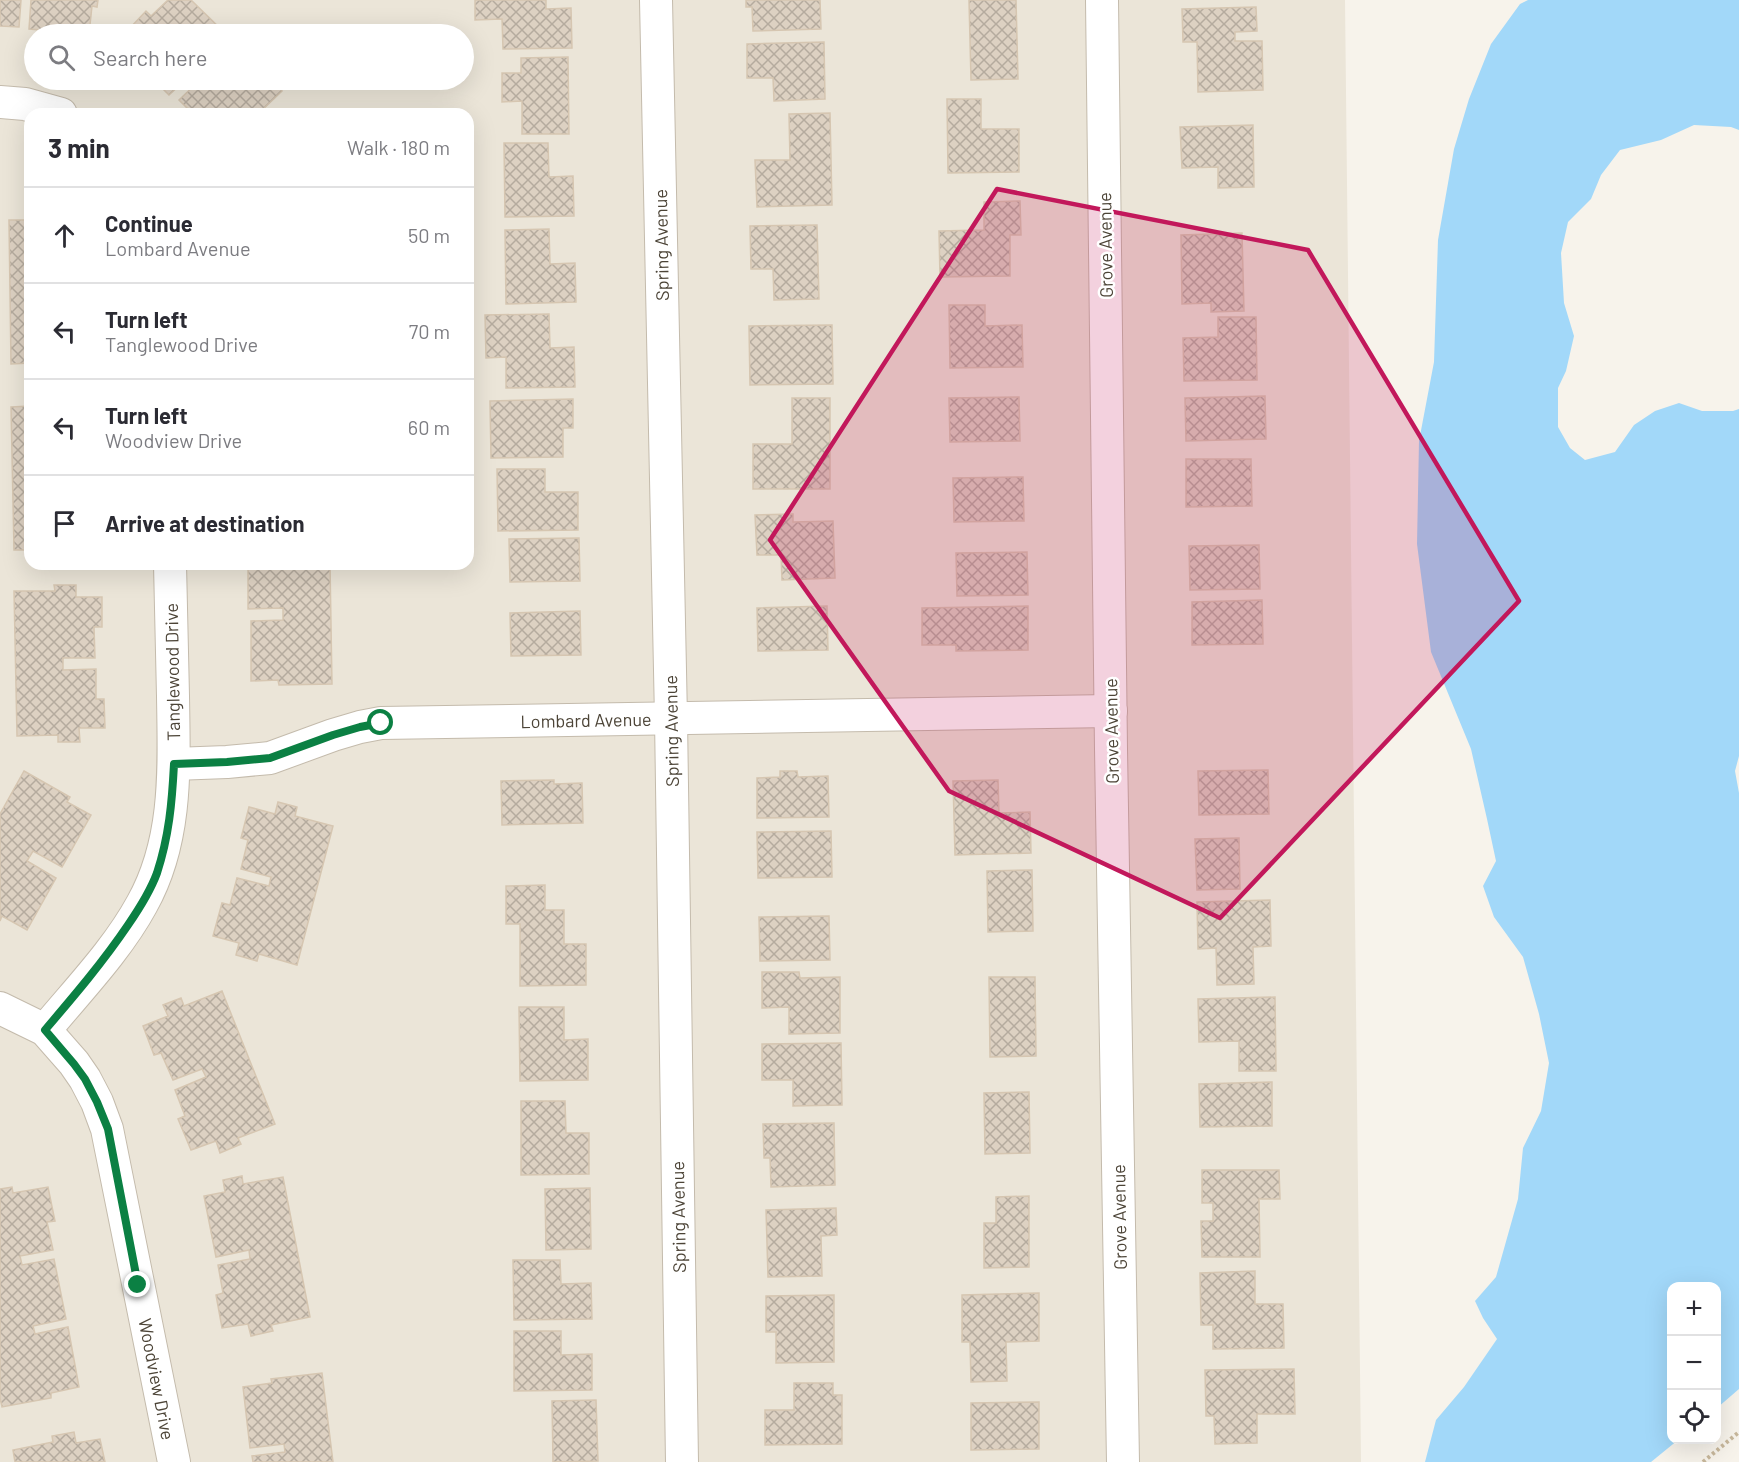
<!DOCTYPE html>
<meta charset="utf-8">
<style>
body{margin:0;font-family:Barlow,sans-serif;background:#f7f7f7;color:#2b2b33}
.controls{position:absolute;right:18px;bottom:18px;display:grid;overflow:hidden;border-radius:12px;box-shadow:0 6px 24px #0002}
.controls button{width:54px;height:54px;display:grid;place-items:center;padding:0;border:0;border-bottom:2px solid #e1e1e2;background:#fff;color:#2b2b33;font:30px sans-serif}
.stop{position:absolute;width:18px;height:18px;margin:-14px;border:4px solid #0b8043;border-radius:50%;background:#fff}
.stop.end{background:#0b8043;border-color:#fff;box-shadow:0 2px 6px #0008}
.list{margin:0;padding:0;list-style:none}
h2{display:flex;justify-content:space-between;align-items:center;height:78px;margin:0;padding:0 24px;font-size:26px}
h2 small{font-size:20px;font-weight:400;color:#7c7c81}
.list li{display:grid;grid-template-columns:39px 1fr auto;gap:18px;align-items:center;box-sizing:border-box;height:96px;padding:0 24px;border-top:2px solid #e1e1e2}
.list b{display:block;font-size:22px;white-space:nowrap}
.list p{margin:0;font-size:20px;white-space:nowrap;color:#7c7c81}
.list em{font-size:20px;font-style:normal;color:#7c7c81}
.icon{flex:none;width:33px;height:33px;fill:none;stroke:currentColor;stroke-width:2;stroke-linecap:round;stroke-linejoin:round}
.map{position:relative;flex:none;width:1739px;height:1462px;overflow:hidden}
.search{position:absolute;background:#fff;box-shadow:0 6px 24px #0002;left:24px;top:24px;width:450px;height:66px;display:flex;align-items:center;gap:15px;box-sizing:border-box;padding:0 21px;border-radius:33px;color:#7c7c81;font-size:22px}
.panel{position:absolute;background:#fff;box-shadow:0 6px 24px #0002;left:24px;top:108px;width:450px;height:462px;border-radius:18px}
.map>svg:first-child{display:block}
</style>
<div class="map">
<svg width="1739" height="1462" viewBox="0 0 1739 1462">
<defs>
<pattern id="building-cross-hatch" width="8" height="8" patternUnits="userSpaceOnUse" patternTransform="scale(1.5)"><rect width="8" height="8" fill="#ddd1c2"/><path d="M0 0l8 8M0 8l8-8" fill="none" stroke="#b5ab9e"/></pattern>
</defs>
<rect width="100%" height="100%" fill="#f7f3eb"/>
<path fill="#ebe5d8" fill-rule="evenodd" d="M0 0H1345L1361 1462H0ZM34 34H464V80H34ZM30 114H468V564H30Z"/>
<path fill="#a2d8f9" d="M1528 0H1739V130L1731 127 1694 125 1661 140 1620 150 1601 175 1591 199 1568 222 1561 253 1564 303 1574 336 1566 371 1558 388V427L1570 448 1585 460 1615 452 1634 425 1655 411 1679 403 1702 411H1733L1739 409V756L1735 771 1739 793V1389L1717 1408 1716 1286H1672V1440H1678L1651 1462H1425L1436 1420 1464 1387 1497 1339 1483 1318 1475 1301 1496 1277 1518 1199 1523 1148 1541 1111 1549 1063 1539 1014 1523 957 1494 917 1483 886 1496 861 1487 819 1471 749 1431 652 1417 544 1419 441 1434 362 1438 240 1454 149 1469 99 1491 44 1520 4Z"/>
<g fill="url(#building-cross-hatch)" stroke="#d6c6b1" stroke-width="1.5">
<path d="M0 0H21L19 27 0 26Z"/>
<path d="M31 0H98L97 7 92 6 89 34 29 29Z"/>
<path d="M168 0H191L226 34H137L130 28 146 11 151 16Z"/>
<path d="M475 0H546V9L571 8 572 48 503 49 502 19 475 20Z"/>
<path d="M746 0H820L821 29 753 31 752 7H746Z"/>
<path d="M969 0H1016L1018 79 971 80Z"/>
<path d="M1256 7 1257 31 1235 32V41H1262L1263 90 1198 92 1197 42H1183L1182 9Z"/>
<path d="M824 42 825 99 774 101 773 78H747V44Z"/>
<path d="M568 57 569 134H522V101L502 102V73H521V58Z"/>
<path d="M154 80H185L169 95Z"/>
<path d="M200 80H271L282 91 258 114H193L179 100Z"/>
<path d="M947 99H981V129H1019V172L948 173Z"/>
<path d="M830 113 832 205 757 207 755 160H790L789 114Z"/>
<path d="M1253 125 1254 187 1218 188V167L1182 168 1180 127Z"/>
<path d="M504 143H548L549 177 573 176 574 216 505 217Z"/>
<path d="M1020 201 1021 235H1010V276L940 277 939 231 984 230V202Z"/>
<path d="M9 220H30V363L11 364Z"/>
<path d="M817 225 819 299 774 300 773 269H751L750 226Z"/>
<path d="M549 229 550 264 575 263 576 302 506 304 505 230Z"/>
<path d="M1242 233 1244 311 1211 312V303L1182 304 1181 235Z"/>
<path d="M949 305H985V326L1022 325 1023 367 950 368Z"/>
<path d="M549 314 550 348 574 347 575 387 506 388V357L486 358 485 315Z"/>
<path d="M1218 317H1256L1257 380 1184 381 1183 338 1218 337Z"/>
<path d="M832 325 833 384 750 385 749 326Z"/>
<path d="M1265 396 1266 439 1186 441 1185 398Z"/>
<path d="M1019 397 1020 441 950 442 949 398Z"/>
<path d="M792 398H830V489H753V444H792Z"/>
<path d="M573 399V428H563V457L491 458 490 401Z"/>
<path d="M30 406V550H14L11 407Z"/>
<path d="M1186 459H1251L1252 506 1186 507Z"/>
<path d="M497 469H545V492H578V530L498 531Z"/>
<path d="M1023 477 1024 521 954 522 953 478Z"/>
<path d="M793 514V522L833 521 835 578 782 580 781 555H757L755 515Z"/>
<path d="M579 538 580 581 510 582 509 539Z"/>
<path d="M1259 545 1260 589 1190 590 1189 546Z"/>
<path d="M1027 552 1028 595 957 596 956 553Z"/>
<path d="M248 564H330L332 684 279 685 278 680 251 681V621L283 620V608L248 609Z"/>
<path d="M54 585H76V597H102V627H94L95 658H63V670L96 669V699H104L105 728H79L80 742H58V735L17 736 14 591H55Z"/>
<path d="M1262 600 1263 644 1192 645V602Z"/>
<path d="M827 606 828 650 758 651 757 608Z"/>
<path d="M1028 606V650L956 651V645H922V608Z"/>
<path d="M580 611 581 655 511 656 510 613Z"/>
<path d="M1268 770 1269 814 1199 815 1198 771Z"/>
<path d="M24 771 70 797 67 802 91 815 62 867 33 851 27 861 56 878 27 930 2 916 0 921V814Z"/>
<path d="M780 771H797L798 777 828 776 829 817 757 818V778L780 777Z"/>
<path d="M554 780V784L582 783 583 823 502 825 501 781Z"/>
<path d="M998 780 999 813 1030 812 1031 853 955 855 953 781Z"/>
<path d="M278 802 297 807 295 816 333 826 297 965 259 954 257 961 236 955 239 943 213 936 222 903 230 905 237 878 269 886 271 877 241 869 248 840 241 838 249 807 275 814Z"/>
<path d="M831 831 832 877 758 878 757 832Z"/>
<path d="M1239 838 1240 889 1197 890 1195 839Z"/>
<path d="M1032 870 1033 931 988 932 987 871Z"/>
<path d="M545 885V910H564V944H586V985L520 986V924H506V886Z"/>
<path d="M1270 900 1271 946 1253 947 1254 984 1217 985 1216 948 1198 949 1197 902Z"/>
<path d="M829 916 830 960 760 961 759 917Z"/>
<path d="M762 972H799L800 978 840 977V1033L789 1034V1007L762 1008Z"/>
<path d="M989 977H1035L1036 1056 990 1057Z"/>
<path d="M222 991 275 1124 238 1138 241 1144 220 1153 216 1141 191 1150 178 1119 185 1116 175 1090 206 1077 202 1069 173 1080 161 1053 154 1055 143 1026 168 1016 163 1005 181 998 184 1006Z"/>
<path d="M1275 997 1276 1071H1239V1041L1199 1042 1198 999Z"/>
<path d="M519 1007H564V1040L588 1039V1080L520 1081Z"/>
<path d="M841 1043 842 1105 793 1106V1080H762V1044Z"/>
<path d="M1272 1082V1126L1200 1127 1199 1084Z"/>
<path d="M1029 1092 1030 1153 985 1154 984 1093Z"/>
<path d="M521 1101H565L566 1133H589V1174L521 1175Z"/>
<path d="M834 1123 835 1185 771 1187 770 1158H764L763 1124Z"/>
<path d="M1202 1170H1279L1280 1199H1259L1260 1257H1202L1201 1221H1213V1203H1202Z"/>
<path d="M242 1176 243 1184 283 1177 310 1317 271 1325 273 1331 251 1336 248 1324 222 1328 216 1295 223 1293 218 1265 250 1259 249 1250 216 1257 204 1196 225 1192 223 1180Z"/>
<path d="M12 1187 13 1193 48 1187 55 1221 47 1222 53 1250 20 1256 22 1265 54 1259 66 1319 33 1326 35 1334 68 1327 79 1387 51 1393V1398L2 1407 0 1398V1189Z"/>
<path d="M590 1188 591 1249 546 1250 545 1189Z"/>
<path d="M1029 1196V1267L984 1268V1223H996V1197Z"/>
<path d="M836 1208 837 1235 821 1236 822 1276 768 1277 766 1210Z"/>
<path d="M513 1260H560L561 1284 591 1283 592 1319 514 1320Z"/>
<path d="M1255 1271V1304H1283L1284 1348 1213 1349V1325H1201L1200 1273Z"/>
<path d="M1039 1293V1341L1006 1342 1007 1381 971 1382 970 1342H962V1295Z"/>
<path d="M834 1295V1362L776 1363V1332H766V1296Z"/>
<path d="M514 1331H561V1355L592 1354V1390L514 1391Z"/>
<path d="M1294 1369 1295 1414H1257V1443L1215 1444 1214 1416H1206L1205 1370Z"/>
<path d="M322 1373 333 1462H253L252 1456 285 1452 284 1444 250 1448 243 1387 272 1383 271 1379Z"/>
<path d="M794 1383H833V1395H842V1444L765 1445V1410H794Z"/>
<path d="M596 1400 598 1461 553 1462 552 1401Z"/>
<path d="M1039 1402V1449L971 1450V1403Z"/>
<path d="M74 1432 76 1443 100 1439 105 1462H15L13 1450 53 1442 52 1436Z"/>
</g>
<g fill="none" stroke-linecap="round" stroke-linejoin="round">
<defs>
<g id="street">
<path d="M656 0 671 718 682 1462"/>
<path d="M1102 0 1111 749 1123 1462"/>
<path d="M0 102 25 104 61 114"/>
<path d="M174 764 227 762 270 758 333 735 360 727 381 723 1111 711"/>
<path d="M0 1008 45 1030 74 1063 85 1079 97 1102 107 1129 174 1462"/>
<path d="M45 1030C78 990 117 950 142 904 178 840 174 766 173 696 172 652 171 608 170 564"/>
</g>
</defs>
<use href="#street" stroke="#c4bbac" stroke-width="34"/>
<path stroke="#c7b79b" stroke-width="4" stroke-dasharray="3 3" stroke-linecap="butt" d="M1703 1462 1739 1432"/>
<use href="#street" stroke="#fff" stroke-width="32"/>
</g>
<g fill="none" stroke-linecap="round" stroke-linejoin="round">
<path stroke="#0b8043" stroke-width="8" d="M138 1285 108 1129 97 1102 85 1079 74 1064 45 1030C74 996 103 962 128 925 139 909 150 892 157 873 169 836 172 803 174 764L227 762 270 758 333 735 360 727 381 723"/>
</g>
<path fill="#c2185b" fill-opacity="0.2" stroke="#c2185b" stroke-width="4.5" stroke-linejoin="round" d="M997 189 1308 250 1519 601 1220 918 949 791 770 540Z"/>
<g text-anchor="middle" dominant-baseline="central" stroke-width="5" stroke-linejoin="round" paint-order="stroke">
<g font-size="18" fill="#4c4437" stroke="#fff">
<text transform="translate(661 245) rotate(-91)">Spring Avenue</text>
<text transform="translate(1105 245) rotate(-91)">Grove Avenue</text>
<text transform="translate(172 672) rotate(-91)">Tanglewood Drive</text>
<text transform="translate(586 720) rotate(-1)">Lombard Avenue</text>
<text transform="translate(671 731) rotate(-91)">Spring Avenue</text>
<text transform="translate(1111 731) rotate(-91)">Grove Avenue</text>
<text transform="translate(678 1217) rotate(-91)">Spring Avenue</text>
<text transform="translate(1119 1217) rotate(-91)">Grove Avenue</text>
<text transform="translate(157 1379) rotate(79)">Woodview Drive</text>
</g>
</g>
</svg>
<div class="controls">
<button>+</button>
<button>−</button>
<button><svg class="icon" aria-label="locate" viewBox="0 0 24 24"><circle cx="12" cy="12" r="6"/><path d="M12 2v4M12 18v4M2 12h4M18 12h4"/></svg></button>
</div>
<div class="stop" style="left:381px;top:723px"></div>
<div class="stop end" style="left:138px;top:1285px"></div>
<div class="search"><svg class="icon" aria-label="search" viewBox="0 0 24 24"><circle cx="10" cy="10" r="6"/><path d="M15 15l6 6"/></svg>Search here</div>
<section class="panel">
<h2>3 min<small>Walk · 180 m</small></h2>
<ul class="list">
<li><svg class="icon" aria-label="ahead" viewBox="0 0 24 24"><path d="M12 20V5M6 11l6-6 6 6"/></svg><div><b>Continue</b><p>Lombard Avenue</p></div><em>50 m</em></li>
<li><svg class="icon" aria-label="left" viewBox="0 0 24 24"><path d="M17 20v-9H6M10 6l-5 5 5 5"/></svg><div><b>Turn left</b><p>Tanglewood Drive</p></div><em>70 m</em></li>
<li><svg class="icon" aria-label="left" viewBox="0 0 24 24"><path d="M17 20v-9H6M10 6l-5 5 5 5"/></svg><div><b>Turn left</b><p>Woodview Drive</p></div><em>60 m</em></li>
<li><svg class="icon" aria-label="arrive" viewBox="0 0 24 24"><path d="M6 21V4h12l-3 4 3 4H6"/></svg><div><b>Arrive at destination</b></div></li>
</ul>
</section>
</div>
